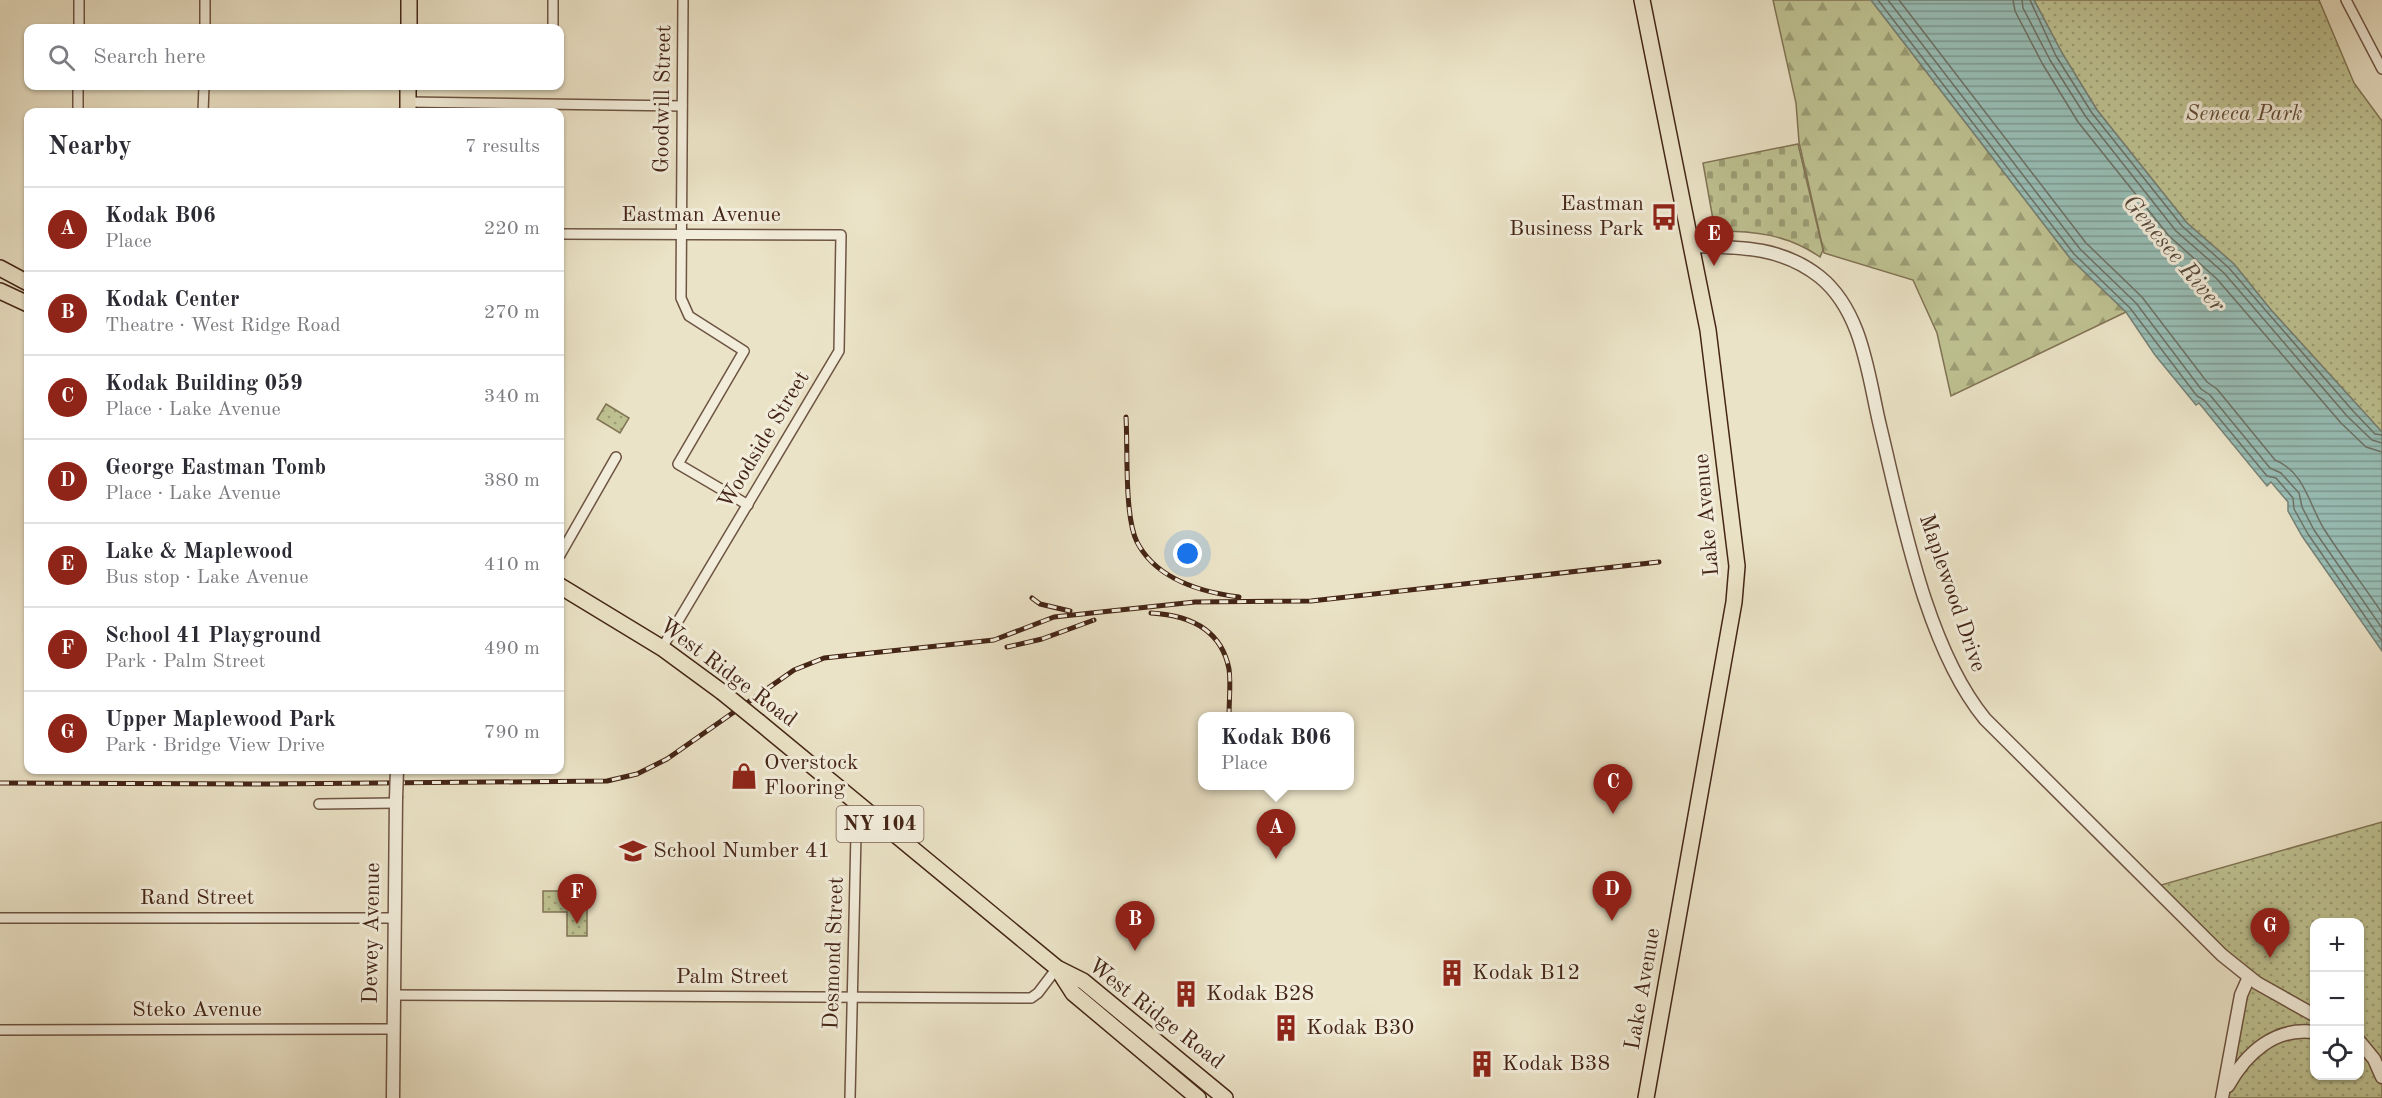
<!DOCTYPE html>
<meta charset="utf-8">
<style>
body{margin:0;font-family:"Old Standard TT",serif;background:#f2f2f3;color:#2b2b33}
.controls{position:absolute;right:18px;bottom:18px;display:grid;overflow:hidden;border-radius:12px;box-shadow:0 2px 4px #0004}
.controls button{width:54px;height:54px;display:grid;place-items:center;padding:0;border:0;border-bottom:2px solid #e1e1e2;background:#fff;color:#2b2b33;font:30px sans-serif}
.you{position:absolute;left:1188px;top:554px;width:21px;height:21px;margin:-15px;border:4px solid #fff;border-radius:50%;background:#1a73e8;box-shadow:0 0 0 9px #1a73e833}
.badge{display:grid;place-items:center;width:39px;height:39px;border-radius:50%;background:#8f2418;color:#fff;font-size:20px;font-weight:700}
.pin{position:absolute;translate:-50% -50px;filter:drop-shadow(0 2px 3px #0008)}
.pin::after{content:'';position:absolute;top:32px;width:21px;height:18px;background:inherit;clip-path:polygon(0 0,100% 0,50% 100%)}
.popup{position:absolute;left:1198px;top:712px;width:156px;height:78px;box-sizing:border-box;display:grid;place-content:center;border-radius:12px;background:#fff;filter:drop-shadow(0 2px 4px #0005);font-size:20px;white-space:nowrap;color:#7c7c81}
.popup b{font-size:22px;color:#2b2b33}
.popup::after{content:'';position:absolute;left:50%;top:100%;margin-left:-12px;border:12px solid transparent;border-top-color:#fff}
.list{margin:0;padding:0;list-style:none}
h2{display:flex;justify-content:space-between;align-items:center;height:78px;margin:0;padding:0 24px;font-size:26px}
h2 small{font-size:20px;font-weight:400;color:#7c7c81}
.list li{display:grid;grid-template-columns:39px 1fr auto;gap:18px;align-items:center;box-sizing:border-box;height:84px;padding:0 24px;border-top:2px solid #e1e1e2}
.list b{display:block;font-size:22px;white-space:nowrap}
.list p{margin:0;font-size:20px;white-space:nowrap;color:#7c7c81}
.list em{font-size:20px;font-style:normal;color:#7c7c81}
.icon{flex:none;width:33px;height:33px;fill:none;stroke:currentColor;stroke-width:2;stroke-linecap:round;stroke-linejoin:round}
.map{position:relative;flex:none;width:2382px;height:1098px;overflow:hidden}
.search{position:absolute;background:#fff;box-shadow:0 2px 4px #0004;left:24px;top:24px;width:540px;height:66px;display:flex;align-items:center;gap:15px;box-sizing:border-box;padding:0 21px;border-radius:12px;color:#7c7c81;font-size:22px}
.panel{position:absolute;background:#fff;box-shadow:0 2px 4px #0004;left:24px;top:108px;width:540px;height:666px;border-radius:12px}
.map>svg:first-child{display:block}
</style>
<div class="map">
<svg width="2382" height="1098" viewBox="0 0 2382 1098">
<defs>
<pattern id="forest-firs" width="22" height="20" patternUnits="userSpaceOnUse" patternTransform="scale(1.5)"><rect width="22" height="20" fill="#bec191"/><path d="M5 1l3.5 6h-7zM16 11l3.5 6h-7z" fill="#9c9d75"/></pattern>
<pattern id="cemetery-stones" width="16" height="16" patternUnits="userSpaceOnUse" patternTransform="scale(1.5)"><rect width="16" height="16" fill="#bec191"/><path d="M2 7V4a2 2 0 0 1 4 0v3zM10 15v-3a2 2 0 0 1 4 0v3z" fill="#9c9d75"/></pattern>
<pattern id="park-dots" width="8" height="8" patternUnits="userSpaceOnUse" patternTransform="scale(1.5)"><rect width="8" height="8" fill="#bec191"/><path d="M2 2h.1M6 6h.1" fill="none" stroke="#9c9d75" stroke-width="1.8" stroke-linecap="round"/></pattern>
<pattern id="water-rules" width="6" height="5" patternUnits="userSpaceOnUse" patternTransform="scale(1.5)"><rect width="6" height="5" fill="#98beb6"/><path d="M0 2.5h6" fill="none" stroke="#7e9a93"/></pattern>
</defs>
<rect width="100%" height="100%" fill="#ebe3c7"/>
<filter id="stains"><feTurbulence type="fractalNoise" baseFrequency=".00333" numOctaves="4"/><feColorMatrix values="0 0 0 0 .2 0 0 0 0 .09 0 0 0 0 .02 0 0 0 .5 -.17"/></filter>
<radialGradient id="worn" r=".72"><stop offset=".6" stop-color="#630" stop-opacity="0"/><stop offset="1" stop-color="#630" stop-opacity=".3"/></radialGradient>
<path fill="url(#forest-firs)" stroke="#817354" stroke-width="1.5" d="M1773 0H1871L2070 258 2126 312 1951 396 1937 333 1913 280 1824 253 1799 142 1796 103Z"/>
<path fill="url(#cemetery-stones)" stroke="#817354" stroke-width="1.5" d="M1798 144 1823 250 1820 257C1787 234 1754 231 1715 231L1703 163Z"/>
<g fill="url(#park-dots)" stroke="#817354" stroke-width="1.5" fill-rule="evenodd">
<path d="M2034 0H2319L2354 83 2382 121V432L2271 310 2234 264 2187 223 2097 110 2062 53Z"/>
<path d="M606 404 629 418 620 433 597 419Z"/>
<path d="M2382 822V1098H2222L2248 977 2154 887ZM2314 922H2360V1076H2314Z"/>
<path d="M543 891H587V936H567V912H543Z"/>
</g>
<path fill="url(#water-rules)" stroke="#768176" stroke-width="1.5" d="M1871 0H2034L2062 53 2097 110 2187 223 2234 264 2271 310 2382 432V651L2302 536 2288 511V502L2271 482 2267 486 2199 403 2196 405 2155 355 2126 312 2070 258Z"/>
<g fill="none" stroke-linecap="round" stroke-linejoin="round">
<g stroke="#6e7266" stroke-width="1.5">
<path d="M1878 0 2074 254 2130 308 2197 396 2204 400 2267 476 2276 478 2293 498 2294 509 2308 534 2382 641"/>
<path d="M1888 0 2080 249 2136 303 2201 389 2210 395 2270 468 2281 473 2299 493 2302 507 2314 530 2382 628"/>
<path d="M1899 0 2086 243 2142 297 2207 382 2217 389 2275 460C2305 472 2309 505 2324 529 2342 557 2363 585 2382 613"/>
<path d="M2013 0 2015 11 2042 63 2078 122 2169 236 2217 279 2341 423 2366 447 2382 452"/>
<path d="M2022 0 2023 8 2050 60 2086 117 2176 231 2224 273 2347 416 2372 440 2382 443"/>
<path d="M2030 0 2056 56 2092 113 2182 226 2229 268 2353 411 2375 434 2382 435"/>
</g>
<defs>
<g id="minor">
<path d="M683 0 681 298 689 316 744 351 678 464 748 505"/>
<path d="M2346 0 2382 69"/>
<path d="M79 28V0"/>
<path d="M205 28V0"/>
<path d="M553 28V0"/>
<path d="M408 102 682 106"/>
<path d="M78 112V86"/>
<path d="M203 112 204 86"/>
<path d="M560 234 841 235 839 351 662 648"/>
<path d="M560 555 616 457"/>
<path d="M319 804 396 803"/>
<path d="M0 918H395"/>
<path d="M394 995 1031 998 1038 993 1057 968"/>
<path d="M0 1030 393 1029"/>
<path d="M850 1098 856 834 863 810"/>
</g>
<g id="tertiary">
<path d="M1691 246C1738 247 1781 246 1820 277 1863 312 1868 376 1880 426 1902 517 1926 647 1985 719L2222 955 2257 983 2314 1015"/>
<path d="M2360 1042 2374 1059 2382 1077"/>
<path d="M2228 1086C2246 1053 2275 1027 2314 1032"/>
<path d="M393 1098 396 798"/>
<path d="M2222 1098 2241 995 2249 977"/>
</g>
<g id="primary">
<path d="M1642 0 1708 330 1737 566 1734 602 1646 1098"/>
<path d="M409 28V0"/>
<path d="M408 112V86"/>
</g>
<g id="trunk">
<path d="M0 268 28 283"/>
<path d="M0 291 28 304"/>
<path d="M560 586 662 648 722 692"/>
<path d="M759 722 1057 968 1083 981 1225 1098"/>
<path d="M1057 968 1073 993 1198 1098"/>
</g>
</defs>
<use href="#minor" stroke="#6e5442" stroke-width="12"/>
<use href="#tertiary" stroke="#6e5442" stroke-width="15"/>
<use href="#primary" stroke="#442516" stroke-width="18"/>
<use href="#trunk" stroke="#442516" stroke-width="18"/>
<use href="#minor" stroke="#f2eddb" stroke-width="9"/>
<use href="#tertiary" stroke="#f2eddb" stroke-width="12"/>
<use href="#primary" stroke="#ebe3c7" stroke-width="15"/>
<use href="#trunk" stroke="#ebe3c7" stroke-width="15"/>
<defs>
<g id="rail">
<path d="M1126 417C1128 448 1124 516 1137 542 1156 579 1200 592 1239 597"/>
<path d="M1032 598 1040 604 1070 611"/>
<path d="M1151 613C1187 615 1221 628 1229 669 1231 683 1229 701 1229 716"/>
<path d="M1007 647 1042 639 1094 620"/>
<path d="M0 783 270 784 607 781 637 774 667 759 794 670 824 658 994 640 1054 617 1195 602 1311 601 1659 562"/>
</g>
</defs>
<use href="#rail" stroke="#442516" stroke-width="5"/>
<use href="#rail" stroke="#f2eddb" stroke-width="3" stroke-dasharray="9" stroke-linecap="butt"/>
<defs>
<path id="tertiary-bridge" d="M396 798 397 770"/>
<path id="trunk-bridge" d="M722 692 759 722"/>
</defs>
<use href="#tertiary-bridge" stroke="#6e5442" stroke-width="15" stroke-linecap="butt"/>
<use href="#trunk-bridge" stroke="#442516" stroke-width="18" stroke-linecap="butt"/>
<use href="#tertiary-bridge" stroke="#f2eddb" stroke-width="12"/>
<use href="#trunk-bridge" stroke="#ebe3c7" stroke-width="15"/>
</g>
<defs>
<symbol id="bus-bare" viewBox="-9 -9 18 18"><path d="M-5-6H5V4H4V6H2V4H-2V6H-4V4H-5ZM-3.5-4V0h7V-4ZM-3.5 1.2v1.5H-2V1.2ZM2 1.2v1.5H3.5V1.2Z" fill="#8f2418" stroke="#f2eddb" stroke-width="2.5" paint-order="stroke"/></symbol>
<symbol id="shop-bare" viewBox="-9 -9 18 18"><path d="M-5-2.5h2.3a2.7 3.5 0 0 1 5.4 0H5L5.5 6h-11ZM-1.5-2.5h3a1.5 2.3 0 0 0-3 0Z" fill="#8f2418" stroke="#f2eddb" stroke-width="2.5" paint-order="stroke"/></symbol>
<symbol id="school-bare" viewBox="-9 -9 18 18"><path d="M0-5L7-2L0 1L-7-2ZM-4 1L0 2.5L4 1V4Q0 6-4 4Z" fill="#8f2418" stroke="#f2eddb" stroke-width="2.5" paint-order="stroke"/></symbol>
<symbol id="building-bare" viewBox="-9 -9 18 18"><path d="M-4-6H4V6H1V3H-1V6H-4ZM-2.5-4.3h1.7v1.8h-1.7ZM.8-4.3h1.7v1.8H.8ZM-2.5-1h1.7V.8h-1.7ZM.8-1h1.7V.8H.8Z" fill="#8f2418" stroke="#f2eddb" stroke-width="2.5" paint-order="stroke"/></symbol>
</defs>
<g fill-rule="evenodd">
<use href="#bus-bare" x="1645" y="198" width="38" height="38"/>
<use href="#shop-bare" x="725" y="757" width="38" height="38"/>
<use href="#school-bare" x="614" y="832" width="38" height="38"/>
<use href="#building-bare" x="1433" y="954" width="38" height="38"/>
<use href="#building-bare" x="1167" y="975" width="38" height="38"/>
<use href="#building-bare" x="1267" y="1009" width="38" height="38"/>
<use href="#building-bare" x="1463" y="1045" width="38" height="38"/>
</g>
<g text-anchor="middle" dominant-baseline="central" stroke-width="6" stroke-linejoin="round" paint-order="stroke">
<rect fill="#f2eddb" stroke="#786151" stroke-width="1.5" x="836.5" y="806" width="87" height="36" rx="4.5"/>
<g font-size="21" font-weight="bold" fill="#442516">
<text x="880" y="824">NY 104</text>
</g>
<g font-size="22" fill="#442516" stroke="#f2eddb">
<text transform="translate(663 99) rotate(-89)">Goodwill Street</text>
<text x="701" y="215">Eastman Avenue</text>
<text transform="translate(764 440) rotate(-59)">Woodside Street</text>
<text transform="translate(1707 515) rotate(-95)">Lake Avenue</text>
<text transform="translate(1952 593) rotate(71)">Maplewood Drive</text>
<text transform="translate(728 673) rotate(37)">West Ridge Road</text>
<text x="197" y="898">Rand Street</text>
<text transform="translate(372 933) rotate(-89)">Dewey Avenue</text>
<text transform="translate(834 953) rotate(-88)">Desmond Street</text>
<text x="732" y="977">Palm Street</text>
<text transform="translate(1643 989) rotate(-80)">Lake Avenue</text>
<text x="197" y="1010">Steko Avenue</text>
<text transform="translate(1156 1014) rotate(38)">West Ridge Road</text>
</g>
<g font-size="22" font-style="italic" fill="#624c35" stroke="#f2eddb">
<text x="2244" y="114">Seneca Park</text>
</g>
<g font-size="22" fill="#442516" stroke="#f2eddb" text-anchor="start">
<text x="1644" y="204" text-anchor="end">Eastman<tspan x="1644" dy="25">Business Park</tspan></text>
<text x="764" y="763">Overstock<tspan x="764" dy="25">Flooring</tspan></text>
<text x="653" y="851">School Number 41</text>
<text x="1472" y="973">Kodak B12</text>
<text x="1206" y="994">Kodak B28</text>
<text x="1306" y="1028">Kodak B30</text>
<text x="1502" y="1064">Kodak B38</text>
</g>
<g font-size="24" font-style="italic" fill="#594b3e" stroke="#f2eddb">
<text transform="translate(2173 254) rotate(50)">Genesee River</text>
</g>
</g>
<rect width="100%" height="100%" filter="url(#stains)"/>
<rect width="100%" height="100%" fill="url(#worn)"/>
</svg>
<div class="controls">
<button>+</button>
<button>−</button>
<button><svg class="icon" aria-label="locate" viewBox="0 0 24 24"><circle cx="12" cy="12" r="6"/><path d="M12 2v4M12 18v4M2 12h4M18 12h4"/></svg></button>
</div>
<div class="you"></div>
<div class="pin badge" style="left:1276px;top:859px">A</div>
<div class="popup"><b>Kodak B06</b>Place</div>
<div class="pin badge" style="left:1135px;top:951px">B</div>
<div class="pin badge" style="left:1613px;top:814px">C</div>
<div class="pin badge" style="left:1612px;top:921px">D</div>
<div class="pin badge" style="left:1714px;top:266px">E</div>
<div class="pin badge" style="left:577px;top:924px">F</div>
<div class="pin badge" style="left:2270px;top:958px">G</div>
<div class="search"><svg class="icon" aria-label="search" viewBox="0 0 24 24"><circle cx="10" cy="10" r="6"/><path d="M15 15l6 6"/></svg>Search here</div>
<section class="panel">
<h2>Nearby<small>7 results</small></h2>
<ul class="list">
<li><span class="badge">A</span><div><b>Kodak B06</b><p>Place</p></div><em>220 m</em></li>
<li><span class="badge">B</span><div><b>Kodak Center</b><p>Theatre · West Ridge Road</p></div><em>270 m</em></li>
<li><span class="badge">C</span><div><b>Kodak Building 059</b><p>Place · Lake Avenue</p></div><em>340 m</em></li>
<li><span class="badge">D</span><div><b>George Eastman Tomb</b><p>Place · Lake Avenue</p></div><em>380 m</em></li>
<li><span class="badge">E</span><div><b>Lake &amp; Maplewood</b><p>Bus stop · Lake Avenue</p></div><em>410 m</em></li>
<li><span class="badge">F</span><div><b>School 41 Playground</b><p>Park · Palm Street</p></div><em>490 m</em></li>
<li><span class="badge">G</span><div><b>Upper Maplewood Park</b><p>Park · Bridge View Drive</p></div><em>790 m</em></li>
</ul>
</section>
</div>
